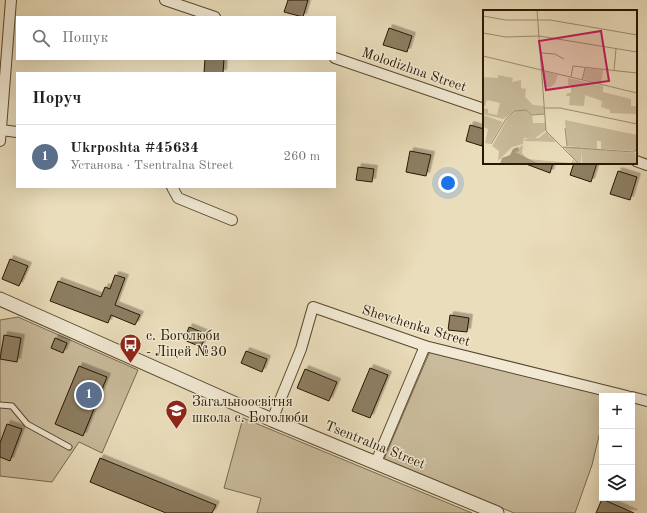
<!DOCTYPE html>
<html lang="uk">
<meta charset="utf-8">
<style>
body{margin:0;font-family:"Old Standard TT",serif;background:#f6f6f6;color:#202124}
.controls{position:absolute;right:12px;bottom:12px;display:grid;overflow:hidden;border-radius:0px;box-shadow:0 4px 16px #0002}
.controls button{width:36px;height:36px;display:grid;place-items:center;padding:0;border:0;border-bottom:1px solid #e0e0e0;background:#fff;color:#202124;font:20px sans-serif}
.you{position:absolute;left:448px;top:183px;width:14px;height:14px;margin:-10px;border:3px solid #fff;border-radius:50%;background:#1a73e8;box-shadow:0 0 0 6px #1a73e833}
.badge{display:grid;place-items:center;width:26px;height:26px;border-radius:50%;background:#ea580c;color:#fff;font-size:13px;font-weight:700}
.pin{position:absolute;translate:-50% -50%;border:2px solid #fff;box-shadow:0 1px 4px #0006}
.list{margin:0;padding:0;list-style:none}
h2{display:flex;justify-content:space-between;align-items:center;height:52px;margin:0;padding:0 16px;font-size:17px}
h2 small{font-size:13px;font-weight:400;color:#757577}
.list li{display:grid;grid-template-columns:26px 1fr auto;gap:12px;align-items:center;box-sizing:border-box;height:64px;padding:0 16px;border-top:1px solid #e0e0e0}
.list b{display:block;font-size:15px;white-space:nowrap}
.list p{margin:0;font-size:13px;white-space:nowrap;color:#757577}
.list em{font-size:13px;font-style:normal;color:#757577}
.icon{flex:none;width:22px;height:22px;fill:none;stroke:currentColor;stroke-width:2;stroke-linecap:round;stroke-linejoin:round}
.map{position:relative;flex:none;width:647px;height:513px;overflow:hidden}
.search{position:absolute;background:#fff;box-shadow:0 4px 16px #0002;left:16px;top:16px;width:320px;height:44px;display:flex;align-items:center;gap:10px;box-sizing:border-box;padding:0 14px;border-radius:0px;color:#757577;font-size:15px}
.panel{position:absolute;background:#fff;box-shadow:0 4px 16px #0002;left:16px;top:72px;width:320px;height:116px;border-radius:0px}
.map>svg:first-child{display:block}
</style>
<div class="map">
<svg width="647" height="513" viewBox="0 0 647 513">
<defs>
<filter id="shadow"><feDropShadow dx="3.5" dy="-3.5" stdDeviation="0" flood-color="#0004"/></filter>
</defs>
<rect width="100%" height="100%" fill="#eaddbb"/>
<filter id="stains"><feTurbulence type="fractalNoise" baseFrequency=".005" numOctaves="4"/><feColorMatrix values="0 0 0 0 .2 0 0 0 0 .09 0 0 0 0 .02 0 0 0 .5 -.17"/></filter>
<radialGradient id="worn" r=".72"><stop offset=".6" stop-color="#630" stop-opacity="0"/><stop offset="1" stop-color="#630" stop-opacity=".3"/></radialGradient>
<g fill="#c9bb9b" stroke="#78694e">
<path d="M18 317 138 370 102 453 79 442 52 482 0 476V320Z"/>
<path d="M430 351 608 396H602V423L592 465 575 513H514L384 459Z"/>
<path d="M243 418 472 513H257L261 498 224 488Z"/>
</g>
<g fill="#8d7e62" stroke="#281701" filter="url(#shadow)">
<path d="M288 0H308L303 17 284 12Z"/>
<path d="M389 28 412 36 407 52 383 45Z"/>
<path d="M205 59H224L223 73H204Z"/>
<path d="M470 125 484 129 482 146 466 141Z"/>
<path d="M410 151 431 155 426 176 406 172Z"/>
<path d="M526 163H553L550 173 526 164Z"/>
<path d="M574 163H597L591 182 570 175Z"/>
<path d="M358 167 374 169 372 182 356 180Z"/>
<path d="M618 171 637 177 630 200 610 194Z"/>
<path d="M10 259 28 266 19 286 2 279Z"/>
<path d="M115 275 125 278 115 305 140 315 135 325 111 315 108 323 50 301 58 281 101 297 105 287 110 289Z"/>
<path d="M450 315 469 318 467 332 448 330Z"/>
<path d="M189 327 206 334 201 347 184 340Z"/>
<path d="M4 335 21 338 17 362 0 359Z"/>
<path d="M55 338 67 343 63 353 51 348Z"/>
<path d="M246 351 267 359 262 372 241 363Z"/>
<path d="M79 366 107 377 83 436 55 424Z"/>
<path d="M370 368 388 375 370 418 352 411Z"/>
<path d="M305 369 337 382 329 401 297 388Z"/>
<path d="M7 424 22 429 10 461 0 457V443Z"/>
<path d="M100 458 216 505 212 513H166L90 482Z"/>
<path d="M602 499 634 513H596Z"/>
</g>
<g fill="none" stroke-linecap="round" stroke-linejoin="round">
<defs>
<path id="service" d="M0 405 12 406 27 424 69 447"/>
<g id="minor">
<path d="M165 0 215 17"/>
<path d="M335 58 484 109"/>
<path d="M1 130 17 132"/>
<path d="M0 141 11 0"/>
<path d="M636 161 647 165"/>
<path d="M172 187 178 198 232 220"/>
<path d="M632 397 647 401"/>
<path d="M272 420 301 349 313 307 425 346 627 396"/>
<path d="M376 462 425 346"/>
</g>
<path id="tertiary" d="M0 299 272 420 497 513"/>
</defs>
<use href="#service" stroke="#584830" stroke-width="7"/>
<use href="#minor" stroke="#584830" stroke-width="12"/>
<use href="#tertiary" stroke="#584830" stroke-width="15"/>
<use href="#service" stroke="#f1e9d3" stroke-width="5"/>
<use href="#minor" stroke="#f1e9d3" stroke-width="10"/>
<use href="#tertiary" stroke="#f1e9d3" stroke-width="13"/>
</g>
<defs>
<symbol id="bus-pin" viewBox="-11 -11 22 30"><path d="M0 17L-7.5 6A9.5 9.5 0 1 1 7.5 6Z" fill="#8f2418" stroke="#f1e9d3"/><path d="M-5-6H5V4H4V6H2V4H-2V6H-4V4H-5ZM-3.5-4V0h7V-4ZM-3.5 1.2v1.5H-2V1.2ZM2 1.2v1.5H3.5V1.2Z" fill="#fff"/></symbol>
<symbol id="school-pin" viewBox="-11 -11 22 30"><path d="M0 17L-7.5 6A9.5 9.5 0 1 1 7.5 6Z" fill="#8f2418" stroke="#f1e9d3"/><path d="M0-5L7-2L0 1L-7-2ZM-4 1L0 2.5L4 1V4Q0 6-4 4Z" fill="#fff"/></symbol>
</defs>
<g fill-rule="evenodd">
<use href="#bus-pin" x="118" y="332" width="25" height="34"/>
<use href="#school-pin" x="164" y="398" width="25" height="34"/>
</g>
<g text-anchor="middle" dominant-baseline="central" stroke-width="3" stroke-linejoin="round" paint-order="stroke">
<g font-size="14" fill="#281701" stroke="#f1e9d3">
<text transform="translate(414 70) rotate(19)">Molodizhna Street</text>
<text transform="translate(416 326) rotate(17)">Shevchenka Street</text>
<text transform="translate(375 445) rotate(22)">Tsentralna Street</text>
</g>
<g font-size="14" fill="#281701" stroke="#f1e9d3" text-anchor="start">
<text x="146" y="336">с. Боголюби<tspan x="146" dy="16">- Ліцей №30</tspan></text>
<text x="192" y="402">Загальноосвітня<tspan x="192" dy="16">школа с. Боголюби</tspan></text>
</g>
</g>
<g transform="translate(483 10)">
<rect width="154" height="154" fill="#eaddbb"/>
<path d="M102 58 120 60 118 74 100 69ZM62 61 75 65 72 73 68 77H61L60 62ZM15 65 30 68 29 72 38 70V78L43 79 42 87 50 95 61 96V104H49L45 101 35 100 20 109 0 104V98L5 99V103L14 105 17 93 4 90 2 96H0V67L15 68ZM85 68 120 76V82L148 89V96H154V104L127 103V100L118 97 119 91 102 85 101 96 86 95 87 86H83L84 83H88V75H85ZM34 101H43L49 105 50 113H61V109L63 120 51 129 41 128 40 134 29 137 15 151 16 141 9 136 25 108ZM0 105 20 112 7 134 2 133 5 119 0 117ZM82 110 154 125 153 141 118 139V131H114V139L84 136ZM63 122 73 132 42 131V129L56 128ZM40 135 39 143 44 149 88 153 90 150 94 153 81 137H98V154L51 153 39 148 31 141ZM98 138 152 143 154 154H99Z" fill="#c9bb9b"/>
<path d="M35 137 36 141 32 142 56 154H17L19 148 27 145 30 139Z" fill="#a89a7c"/>
<path fill="none" stroke="#9c8e71" stroke-width="1" d="M54 0 63 121 96 154M0 6 23 10H67L154 25M0 23 23 27 56 26 154 42M58 43 72 44 81 49M0 46 154 83M131 60 133 39M88 67 90 56 154 63M99 70 102 58M61 98H77L154 114M82 118 84 136M8 134 23 109 32 101 43 100 49 105 62 104M80 137 151 142 154 139"/>
<path fill="#c2185b" fill-opacity="0.15" stroke="#c2185b" stroke-width="2" d="M118 21 126 71 63 80 56 31Z"/>
<rect width="154" height="154" fill="none" stroke="#281701" stroke-width="2"/>
</g>
<rect width="100%" height="100%" filter="url(#stains)"/>
<rect width="100%" height="100%" fill="url(#worn)"/>
</svg>
<div class="controls">
<button>+</button>
<button>−</button>
<button><svg class="icon" aria-label="layers" viewBox="0 0 24 24"><path d="M12 4l9 5-9 5-9-5zM3 14l9 5 9-5"/></svg></button>
</div>
<div class="you"></div>
<div class="pin badge" style="left:89px;top:395px;background:#5c6f8a">1</div>
<div class="search"><svg class="icon" aria-label="search" viewBox="0 0 24 24"><circle cx="10" cy="10" r="6"/><path d="M15 15l6 6"/></svg>Пошук</div>
<section class="panel">
<h2>Поруч<small></small></h2>
<ul class="list">
<li><span class="badge" style="background:#5c6f8a">1</span><div><b>Ukrposhta #45634</b><p>Установа · Tsentralna Street</p></div><em>260 m</em></li>
</ul>
</section>
</div>
